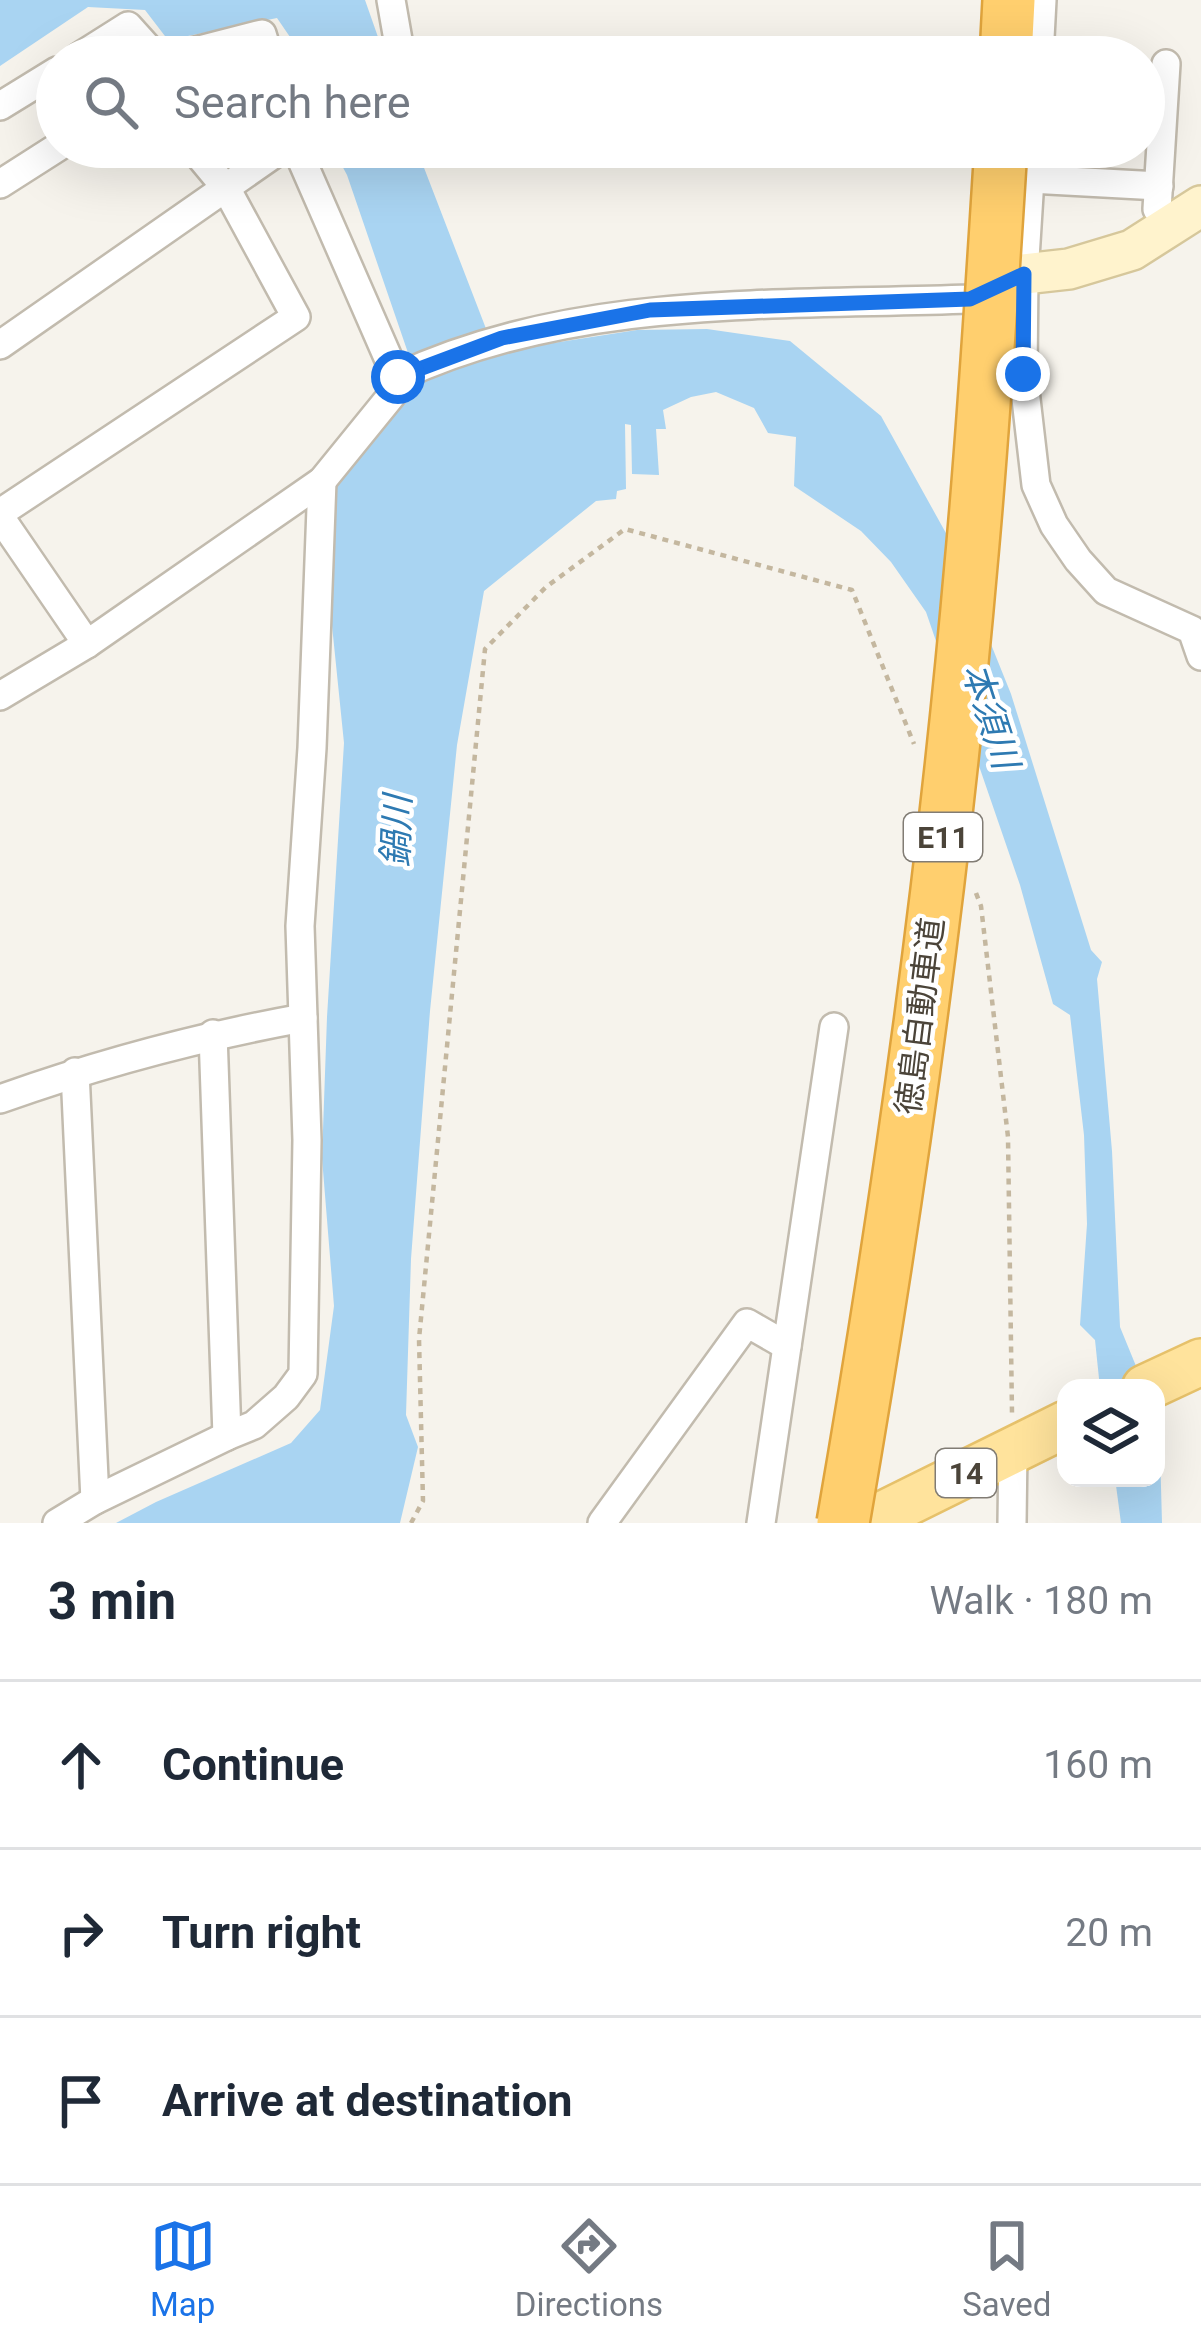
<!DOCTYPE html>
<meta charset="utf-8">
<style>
body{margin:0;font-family:Roboto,"Noto Sans JP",sans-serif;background:#f2f2f3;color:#1f2937}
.controls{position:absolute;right:36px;bottom:36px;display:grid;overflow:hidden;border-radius:24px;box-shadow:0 12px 48px #0002}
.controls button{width:108px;height:108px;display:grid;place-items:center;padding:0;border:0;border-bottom:3px solid #e0e1e3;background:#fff;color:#1f2937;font:60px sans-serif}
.stop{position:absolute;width:36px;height:36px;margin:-27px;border:9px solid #1a73e8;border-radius:50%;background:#fff}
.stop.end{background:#1a73e8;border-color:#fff;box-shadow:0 3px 12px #0008}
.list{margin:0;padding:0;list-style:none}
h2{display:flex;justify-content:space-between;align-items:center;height:156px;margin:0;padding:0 48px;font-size:51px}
h2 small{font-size:39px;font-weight:400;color:#747a83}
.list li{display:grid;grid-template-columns:78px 1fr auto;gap:36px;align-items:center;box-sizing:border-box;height:168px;padding:0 48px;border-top:3px solid #e0e1e3}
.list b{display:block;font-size:45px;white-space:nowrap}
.list em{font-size:39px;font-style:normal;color:#747a83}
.icon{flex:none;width:66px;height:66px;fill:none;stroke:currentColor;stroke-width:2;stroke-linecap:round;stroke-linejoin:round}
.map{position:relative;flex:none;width:1201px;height:1523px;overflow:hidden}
.search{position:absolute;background:#fff;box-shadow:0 12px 48px #0002;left:36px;right:36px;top:36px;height:132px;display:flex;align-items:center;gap:30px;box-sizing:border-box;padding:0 42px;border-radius:66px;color:#747a83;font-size:45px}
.sheet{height:660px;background:#fff}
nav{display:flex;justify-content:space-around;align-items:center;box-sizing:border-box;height:168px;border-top:3px solid #e0e1e3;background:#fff;font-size:33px;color:#747a83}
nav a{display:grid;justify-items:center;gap:6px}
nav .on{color:#1a73e8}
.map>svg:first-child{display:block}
</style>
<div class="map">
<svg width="1201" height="1523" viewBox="0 0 1201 1523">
<rect width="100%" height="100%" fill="#f6f3ec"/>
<g fill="#a9d4f2">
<path d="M0 0H365L385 57H297L290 37 277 18 168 40 145 10 88 7 0 66Z"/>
<path d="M332 147H416L495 352 637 330 707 329 790 341 881 416 947 535 1011 694 1091 950 1102 962 1097 979 1112 1151 1120 1327 1145 1388H1100L1095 1340 1080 1325 1087 1224 1084 1135 1070 1015 1053 1004 1020 885 926 612 891 562 861 531 794 486 796 437 768 433 754 408 716 392 691 397 663 410 666 429H656L659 475 632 474 631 425 625 424 626 489 617 491 616 499 596 501 484 591 457 745 430 1011 411 1259 406 1415 418 1447 400 1523H116L156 1502 291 1443 320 1410 334 1306 322 1158 327 1017 344 743 330 606 336 470 415 394 418 382 347 175Z"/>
<path d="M1156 1428 1160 1450 1162 1523H1121L1115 1478H1156Z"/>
</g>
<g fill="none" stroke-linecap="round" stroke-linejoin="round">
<defs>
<g id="street">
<path d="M391 0 401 57"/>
<path d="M79 57 128 26 156 57"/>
<path d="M172 57 262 34 269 57"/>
<path d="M1039 57 1042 0"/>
<path d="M0 106 57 71"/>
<path d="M1032 147 1024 274 1023 373 1036 485 1054 525 1078 560 1106 591 1192 630 1201 656"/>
<path d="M1030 179 1159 186"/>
<path d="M0 184 58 147"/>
<path d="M1157 209 1166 64"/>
<path d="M0 345 284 147"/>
<path d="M398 377C575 294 779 306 970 299L999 286"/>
<path d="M0 513 296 317 226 188 192 147"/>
<path d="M0 517 87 644"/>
<path d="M0 696 87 644 322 481 400 385 296 147"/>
<path d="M213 1034 227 1436"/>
<path d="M75 1072 95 1500"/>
<path d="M0 1099C101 1063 198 1037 303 1018"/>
<path d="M57 1523 95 1500 227 1436 254 1425 286 1397 303 1374 307 1140 300 926 312 748 322 481"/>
<path d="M602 1523 747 1323 787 1346"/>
<path d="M761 1523 834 1027"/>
<path d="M1012 1523 1013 1449"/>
</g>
<path id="secondary" d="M1024 274 1069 269 1132 250 1201 206"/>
<g id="primary">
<path d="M1145 1388 1201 1362"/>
<path d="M866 1523 1066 1424"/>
</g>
<path id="highway" d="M1006 57 1009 0"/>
</defs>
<use href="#street" stroke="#c2bbae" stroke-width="32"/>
<use href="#secondary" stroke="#d6c79b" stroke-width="44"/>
<use href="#primary" stroke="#e6c16a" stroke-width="50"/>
<use href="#highway" stroke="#e0a43c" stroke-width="56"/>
<g stroke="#c4b79f" stroke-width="4.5" stroke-dasharray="6 6" stroke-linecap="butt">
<path d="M976 893 981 906 1008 1137 1012 1413"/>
<path d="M411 1523 423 1501 419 1339 485 649 546 587 625 529 852 590 914 744"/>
</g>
<use href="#street" stroke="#fff" stroke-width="27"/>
<use href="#secondary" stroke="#fff3cd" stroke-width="39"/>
<use href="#primary" stroke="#ffe39c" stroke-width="45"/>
<use href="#highway" stroke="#ffcf6e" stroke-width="51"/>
<defs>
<path id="highway-bridge" d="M843 1523C898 1206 943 886 971 565 984 426 992 287 1001 147"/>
</defs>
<use href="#highway-bridge" stroke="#e0a43c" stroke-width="56" stroke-linecap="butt"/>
<use href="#highway-bridge" stroke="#ffcf6e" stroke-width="51"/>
</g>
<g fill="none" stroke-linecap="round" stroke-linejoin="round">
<path stroke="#1a73e8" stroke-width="15" d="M398 377 502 338 650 310 970 299 1024 274 1023 374"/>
</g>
<g text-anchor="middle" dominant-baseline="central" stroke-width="9" stroke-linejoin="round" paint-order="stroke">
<g fill="#fff" stroke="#817c74" stroke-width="3">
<rect x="904" y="813" width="78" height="48" rx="9"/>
<rect x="936" y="1449" width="60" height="48" rx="9"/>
</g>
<g font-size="30" font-weight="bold" fill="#4b4439">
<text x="943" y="837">E11</text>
<text x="966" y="1473">14</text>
</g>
<g font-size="33" fill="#4b4439" stroke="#fff">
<text transform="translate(920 1016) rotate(-83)">徳島自動車道</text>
</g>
<g font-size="36" font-style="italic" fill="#2e7ab2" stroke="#fff">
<text transform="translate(990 716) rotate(72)">本須川</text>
<text transform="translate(397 831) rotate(-88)">鍋川</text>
</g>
</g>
</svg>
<div class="controls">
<button><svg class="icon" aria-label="layers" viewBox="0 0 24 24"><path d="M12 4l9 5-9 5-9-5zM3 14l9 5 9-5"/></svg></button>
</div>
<div class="stop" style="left:398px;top:377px"></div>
<div class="stop end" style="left:1023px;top:374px"></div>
<div class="search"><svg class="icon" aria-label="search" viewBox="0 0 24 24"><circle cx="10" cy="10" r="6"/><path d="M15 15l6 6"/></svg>Search here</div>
</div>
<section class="sheet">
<h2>3 min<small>Walk · 180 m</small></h2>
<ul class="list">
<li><svg class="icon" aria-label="ahead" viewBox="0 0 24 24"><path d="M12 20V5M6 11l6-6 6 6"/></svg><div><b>Continue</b></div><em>160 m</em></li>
<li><svg class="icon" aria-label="right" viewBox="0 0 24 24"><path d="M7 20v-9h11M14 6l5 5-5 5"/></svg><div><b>Turn right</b></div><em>20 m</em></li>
<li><svg class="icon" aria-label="arrive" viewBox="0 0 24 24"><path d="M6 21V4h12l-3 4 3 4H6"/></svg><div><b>Arrive at destination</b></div></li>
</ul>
</section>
<nav>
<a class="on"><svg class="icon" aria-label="map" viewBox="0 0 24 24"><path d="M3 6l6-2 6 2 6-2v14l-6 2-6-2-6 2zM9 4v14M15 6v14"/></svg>Map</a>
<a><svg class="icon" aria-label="directions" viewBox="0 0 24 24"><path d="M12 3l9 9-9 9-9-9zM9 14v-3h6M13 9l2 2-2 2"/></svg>Directions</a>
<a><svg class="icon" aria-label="saved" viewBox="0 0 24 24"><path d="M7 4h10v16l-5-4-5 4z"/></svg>Saved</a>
</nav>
